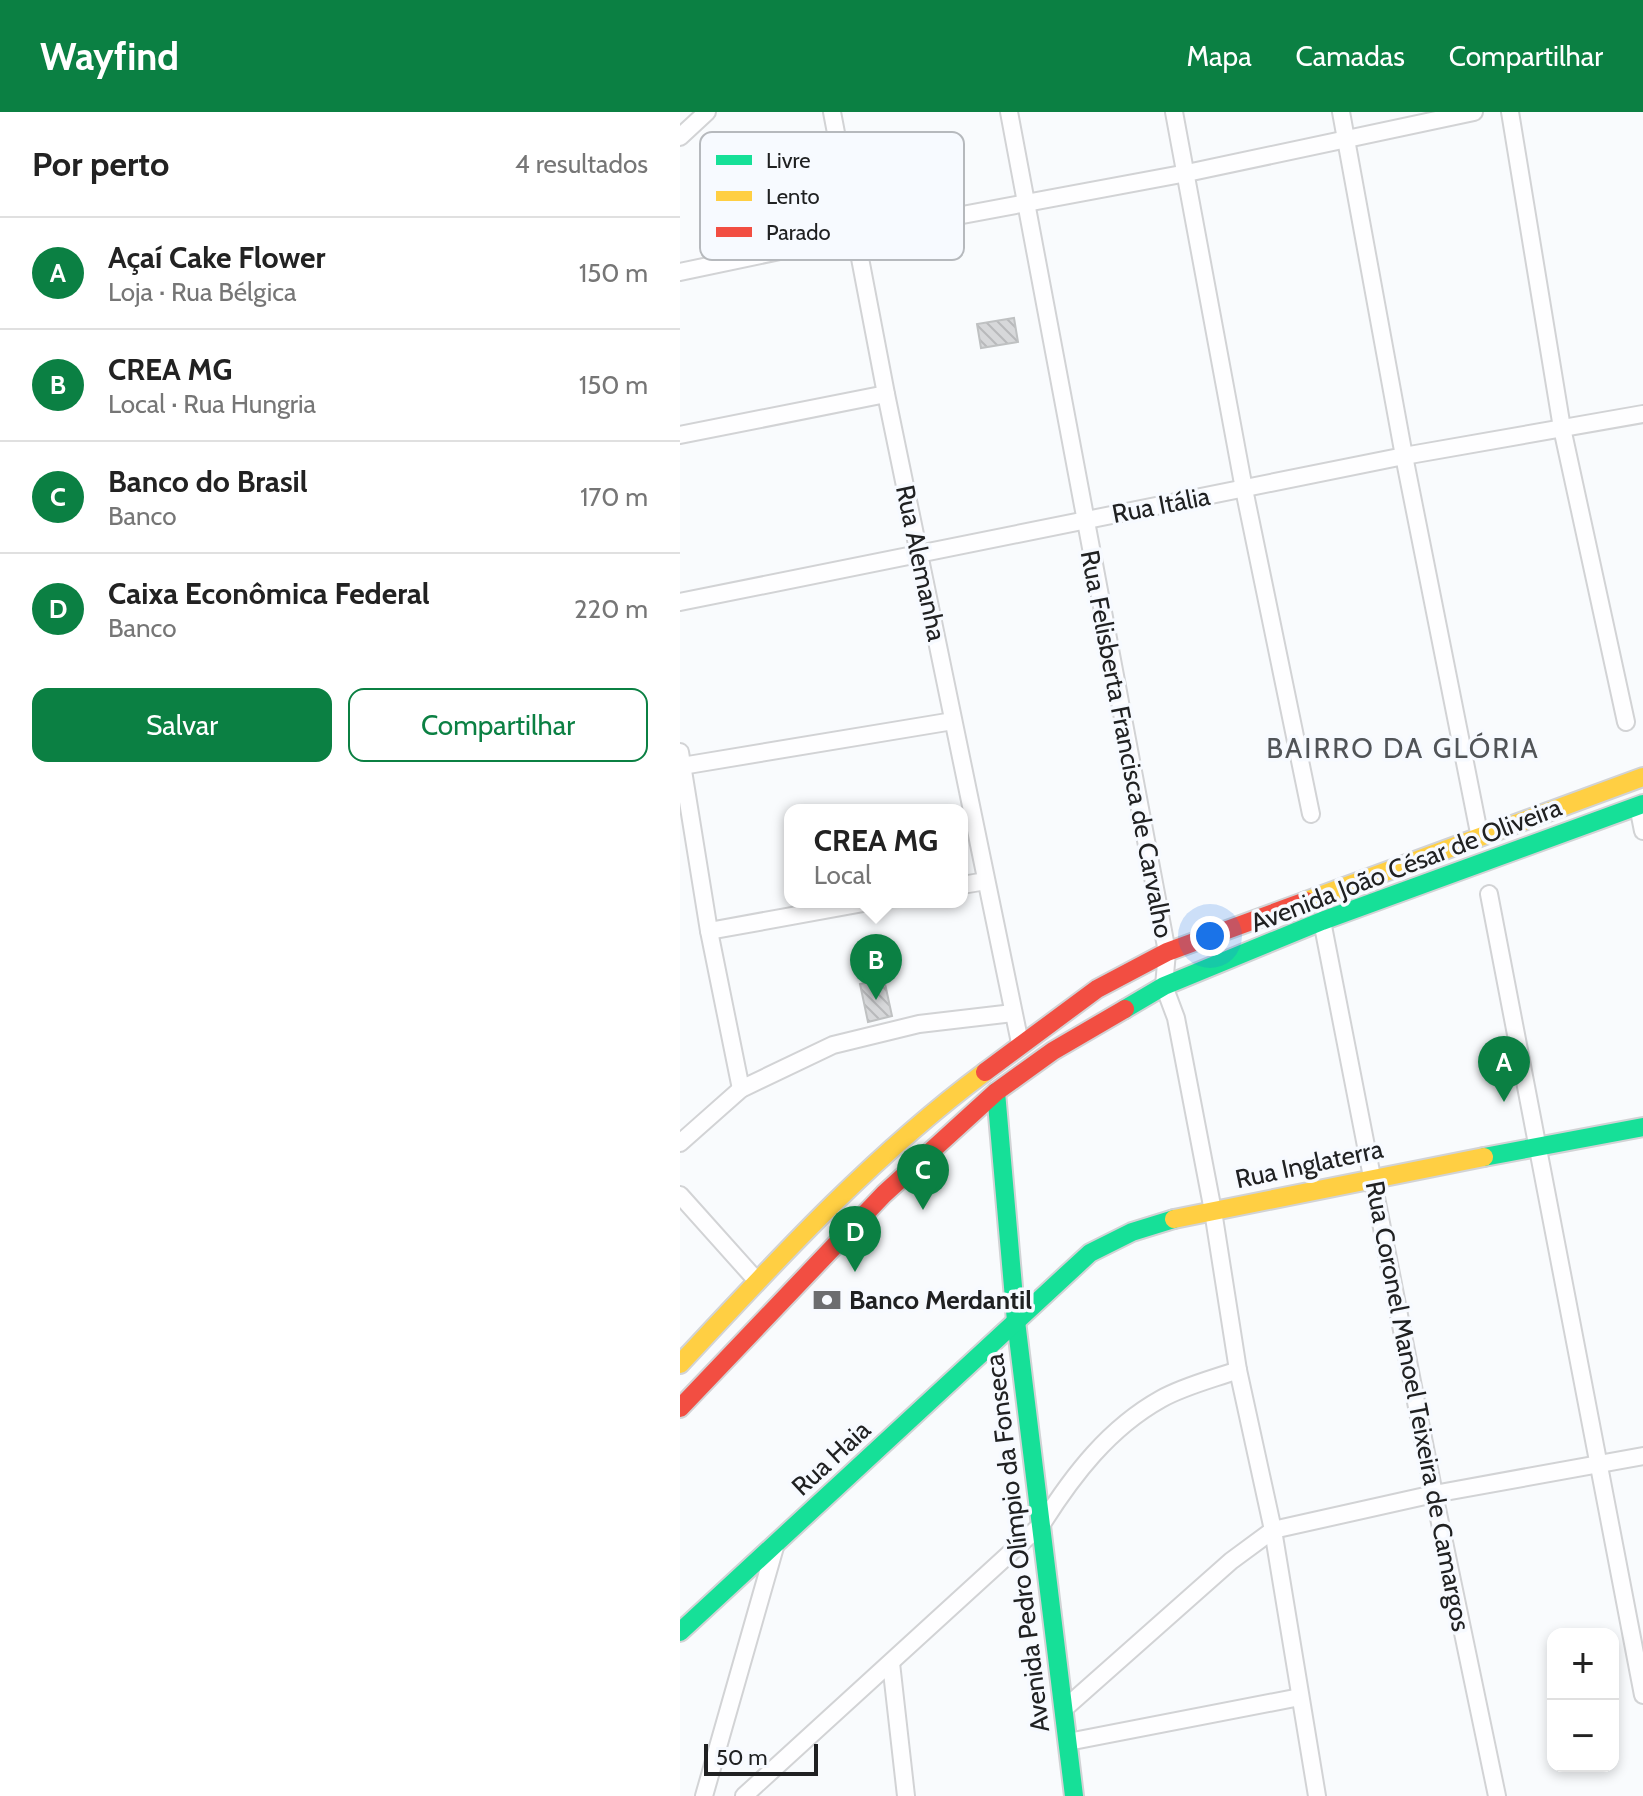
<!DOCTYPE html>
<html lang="pt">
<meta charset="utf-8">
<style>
body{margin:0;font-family:Cabin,sans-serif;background:#f2f2f2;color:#222}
.controls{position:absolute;right:24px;bottom:24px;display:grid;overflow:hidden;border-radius:16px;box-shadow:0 4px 12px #0003}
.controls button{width:72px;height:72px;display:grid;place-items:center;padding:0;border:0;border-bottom:2px solid #e0e0e0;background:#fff;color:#222;font:40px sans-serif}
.scale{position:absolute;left:24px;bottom:20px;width:114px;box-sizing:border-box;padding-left:8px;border:4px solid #202122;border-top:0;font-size:22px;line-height:28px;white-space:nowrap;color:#202122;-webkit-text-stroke:6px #f7faff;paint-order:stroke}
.you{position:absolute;left:530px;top:824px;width:28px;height:28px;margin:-20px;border:6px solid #fff;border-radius:50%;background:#1a73e8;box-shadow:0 0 0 12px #1a73e833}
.badge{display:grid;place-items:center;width:52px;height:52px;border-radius:50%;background:#0b8043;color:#fff;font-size:26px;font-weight:700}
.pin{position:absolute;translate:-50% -66px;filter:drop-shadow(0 2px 4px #0008)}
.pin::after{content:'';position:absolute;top:42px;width:28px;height:24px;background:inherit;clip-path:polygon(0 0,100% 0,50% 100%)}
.popup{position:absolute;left:104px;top:692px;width:184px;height:104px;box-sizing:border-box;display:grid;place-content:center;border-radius:16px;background:#fff;filter:drop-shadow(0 2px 6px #0005);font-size:26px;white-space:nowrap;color:#767676}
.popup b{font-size:30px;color:#222}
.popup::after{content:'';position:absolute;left:50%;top:100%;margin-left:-16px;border:16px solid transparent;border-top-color:#fff}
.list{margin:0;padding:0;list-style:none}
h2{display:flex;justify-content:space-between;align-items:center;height:104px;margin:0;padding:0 32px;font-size:34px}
h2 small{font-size:26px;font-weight:400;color:#767676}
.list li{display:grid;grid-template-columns:52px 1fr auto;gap:24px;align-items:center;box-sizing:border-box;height:112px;padding:0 32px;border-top:2px solid #e0e0e0}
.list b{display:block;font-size:30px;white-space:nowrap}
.list p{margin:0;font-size:26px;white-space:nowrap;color:#767676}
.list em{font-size:26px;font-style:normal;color:#767676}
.actions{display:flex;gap:16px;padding:24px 32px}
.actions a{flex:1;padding:18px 0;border:2px solid #0b8043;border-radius:16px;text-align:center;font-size:28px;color:#0b8043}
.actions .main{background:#0b8043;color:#fff}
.map{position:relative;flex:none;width:963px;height:1684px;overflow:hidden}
header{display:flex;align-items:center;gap:48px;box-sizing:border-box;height:112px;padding:0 40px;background:#0b8043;color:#fff}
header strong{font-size:38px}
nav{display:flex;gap:44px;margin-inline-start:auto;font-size:28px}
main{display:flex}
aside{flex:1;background:#fff}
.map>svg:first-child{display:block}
</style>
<header>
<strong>Wayfind</strong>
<nav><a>Mapa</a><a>Camadas</a><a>Compartilhar</a></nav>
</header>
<main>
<aside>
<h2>Por perto<small>4 resultados</small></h2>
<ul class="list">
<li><span class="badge">A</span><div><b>Açaí Cake Flower</b><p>Loja · Rua Bélgica</p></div><em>150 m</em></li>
<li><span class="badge">B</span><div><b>CREA MG</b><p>Local · Rua Hungria</p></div><em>150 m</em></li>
<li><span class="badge">C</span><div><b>Banco do Brasil</b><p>Banco</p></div><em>170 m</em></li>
<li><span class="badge">D</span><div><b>Caixa Econômica Federal</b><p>Banco</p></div><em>220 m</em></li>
</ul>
<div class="actions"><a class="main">Salvar</a><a>Compartilhar</a></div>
</aside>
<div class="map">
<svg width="963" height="1684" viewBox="0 0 963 1684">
<defs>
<pattern id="building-back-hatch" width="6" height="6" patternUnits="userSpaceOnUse" patternTransform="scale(2)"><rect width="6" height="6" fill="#d7d8da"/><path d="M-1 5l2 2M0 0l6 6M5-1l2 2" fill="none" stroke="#b8b9bb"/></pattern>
</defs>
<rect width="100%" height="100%" fill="#f9fbfd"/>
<g fill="url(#building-back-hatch)" stroke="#bfc1c2" stroke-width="2">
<path d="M334 206 338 230 301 236 297 212Z"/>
<path d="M204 867 212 904 188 910 180 872Z"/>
</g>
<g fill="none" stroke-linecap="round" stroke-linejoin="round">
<defs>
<g id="street">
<path d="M152 0 206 282 340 931"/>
<path d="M329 0 487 840 484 874 496 906 533 1099 558 1258 593 1418 637 1684"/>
<path d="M494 0 564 377 631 702"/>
<path d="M661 0 724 344 800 726"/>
<path d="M830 0 882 316 946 610"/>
<path d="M0 25 27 0"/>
<path d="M0 160 175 123 507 61 794 0"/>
<path d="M0 323 206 282"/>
<path d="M0 490 724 344 963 302"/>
<path d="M0 640 29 819 61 977"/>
<path d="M2 654 273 609"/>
<path d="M958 694 963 719"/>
<path d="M282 773 306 769"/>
<path d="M809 782 963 1583"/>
<path d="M642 809 754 1382 817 1684"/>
<path d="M29 819 189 790"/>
<path d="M0 1031 61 977 153 933 239 912 333 901"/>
<path d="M0 1083 77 1169"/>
<path d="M211 1551 226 1684"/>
<path d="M384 1597 551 1449 593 1418 754 1382 963 1344"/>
<path d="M388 1630 620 1585"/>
<path d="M24 1684 95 1435"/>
<path d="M64 1684 362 1412C393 1363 429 1316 481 1287 504 1274 533 1267 558 1258"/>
</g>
<g id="fast">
<path d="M445 897 484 874 642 809 963 692"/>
<path d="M316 980 336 1209 394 1684"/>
<path d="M804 1045 963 1015"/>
<path d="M0 1520 410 1141 452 1120 494 1107"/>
</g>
<g id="slow">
<path d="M626 789 963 665"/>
<path d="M494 1107 804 1045"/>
<path d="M0 1252C96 1149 192 1044 305 960"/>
</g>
<g id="jam">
<path d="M305 960 417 877 487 840 626 789"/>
<path d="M0 1296 204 1082 316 980 373 939 445 897"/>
</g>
</defs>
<use href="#street" stroke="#d2d3d5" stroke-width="20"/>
<use href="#fast" stroke="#d2d3d5" stroke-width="22"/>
<use href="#slow" stroke="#d2d3d5" stroke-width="22"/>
<use href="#jam" stroke="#d2d3d5" stroke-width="22"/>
<use href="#street" stroke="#fefeff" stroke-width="16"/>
<use href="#fast" stroke="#16e098" stroke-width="18"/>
<use href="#slow" stroke="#ffcf43" stroke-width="18"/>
<use href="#jam" stroke="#f24e42" stroke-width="18"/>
</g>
<defs>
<symbol id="bank-bare" viewBox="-9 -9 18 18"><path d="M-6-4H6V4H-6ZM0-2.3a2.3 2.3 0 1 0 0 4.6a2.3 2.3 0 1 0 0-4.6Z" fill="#6c6d6f" stroke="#f7faff" stroke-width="2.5" paint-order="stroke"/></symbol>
</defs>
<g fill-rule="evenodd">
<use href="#bank-bare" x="127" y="1168" width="40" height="40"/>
</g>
<g text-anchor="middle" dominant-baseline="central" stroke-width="7" stroke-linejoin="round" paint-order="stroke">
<g font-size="26" fill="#202122" stroke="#f7faff">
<text transform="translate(481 393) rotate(-11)">Rua Itália</text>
<text transform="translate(241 451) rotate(78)">Rua Alemanha</text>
<text transform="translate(447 632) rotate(79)">Rua Felisberta Francisca de Carvalho</text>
<text transform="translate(726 753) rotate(-21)">Avenida João César de Oliveira</text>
<text transform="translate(629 1052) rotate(-12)">Rua Inglaterra</text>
<text transform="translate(738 1294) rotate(79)">Rua Coronel Manoel Teixeira de Camargos</text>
<text transform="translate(151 1346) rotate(-43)">Rua Haia</text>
<text transform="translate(337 1431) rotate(-97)">Avenida Pedro Olímpio da Fonseca</text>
</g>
<g font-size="26" font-weight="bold" fill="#202122" stroke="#f7faff" text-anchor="start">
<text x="169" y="1188">Banco Merdantil</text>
</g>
<g font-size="28" letter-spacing="2" fill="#515457" stroke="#f7faff">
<text x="723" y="636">BAIRRO DA GLÓRIA</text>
</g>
</g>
<rect x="20" y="20" width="264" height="128" rx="12" fill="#f7faff" stroke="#b6b9bd" stroke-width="2"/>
<rect x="36" y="43" width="36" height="10" fill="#16e098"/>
<rect x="36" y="79" width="36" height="10" fill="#ffcf43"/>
<rect x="36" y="115" width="36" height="10" fill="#f24e42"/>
<g font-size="22" fill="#202122">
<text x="86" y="56">Livre</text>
<text x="86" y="92">Lento</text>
<text x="86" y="128">Parado</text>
</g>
</svg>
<div class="controls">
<button>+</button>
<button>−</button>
</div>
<div class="scale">50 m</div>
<div class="you"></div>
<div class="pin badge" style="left:824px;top:990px">A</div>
<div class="pin badge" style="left:196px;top:888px">B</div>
<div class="popup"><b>CREA MG</b>Local</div>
<div class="pin badge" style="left:243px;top:1098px">C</div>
<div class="pin badge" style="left:175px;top:1160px">D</div>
</div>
</main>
